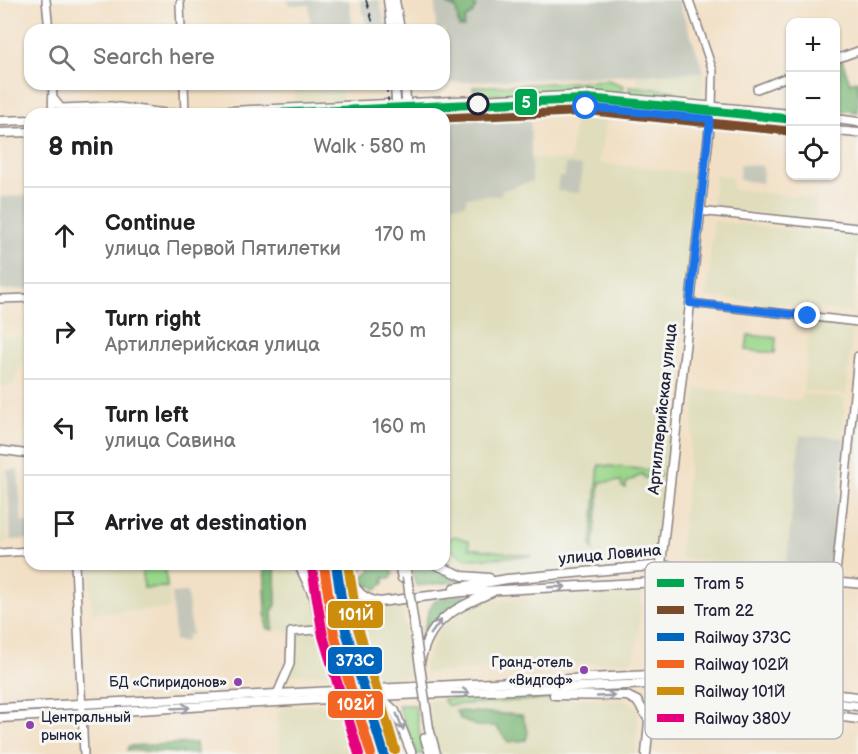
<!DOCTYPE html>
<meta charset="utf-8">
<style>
body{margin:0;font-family:"Balsamiq Sans",sans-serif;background:#f6f6f6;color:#202124}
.controls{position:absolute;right:18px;top:18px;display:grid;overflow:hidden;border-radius:12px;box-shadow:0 2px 4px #0004}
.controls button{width:54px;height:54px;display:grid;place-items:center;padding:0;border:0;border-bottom:2px solid #e0e0e0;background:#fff;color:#202124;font:30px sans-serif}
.stop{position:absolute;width:18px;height:18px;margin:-14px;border:4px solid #1a73e8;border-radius:50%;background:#fff}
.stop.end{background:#1a73e8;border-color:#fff;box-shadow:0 2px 6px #0008}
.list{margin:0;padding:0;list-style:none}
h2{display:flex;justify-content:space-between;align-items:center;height:78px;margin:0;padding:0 24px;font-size:26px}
h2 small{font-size:20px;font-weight:400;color:#757577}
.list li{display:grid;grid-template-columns:39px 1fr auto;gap:18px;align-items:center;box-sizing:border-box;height:96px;padding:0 24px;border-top:2px solid #e0e0e0}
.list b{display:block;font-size:22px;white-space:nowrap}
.list p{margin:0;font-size:20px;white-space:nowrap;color:#757577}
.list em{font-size:20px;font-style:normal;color:#757577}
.icon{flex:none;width:33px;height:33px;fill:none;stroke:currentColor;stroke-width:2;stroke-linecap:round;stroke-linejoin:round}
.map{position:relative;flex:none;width:858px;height:754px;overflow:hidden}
.search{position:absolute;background:#fff;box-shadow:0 2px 4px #0004;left:24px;top:24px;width:426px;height:66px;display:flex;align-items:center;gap:15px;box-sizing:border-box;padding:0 21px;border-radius:18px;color:#757577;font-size:22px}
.panel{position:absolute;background:#fff;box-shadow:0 2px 4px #0004;left:24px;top:108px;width:426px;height:462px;border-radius:18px}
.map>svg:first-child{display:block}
</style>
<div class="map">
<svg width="858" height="754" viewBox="0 0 858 754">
<rect width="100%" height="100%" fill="#f6f6f2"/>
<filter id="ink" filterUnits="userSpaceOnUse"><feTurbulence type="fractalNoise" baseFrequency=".0167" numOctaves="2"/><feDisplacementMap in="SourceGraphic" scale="12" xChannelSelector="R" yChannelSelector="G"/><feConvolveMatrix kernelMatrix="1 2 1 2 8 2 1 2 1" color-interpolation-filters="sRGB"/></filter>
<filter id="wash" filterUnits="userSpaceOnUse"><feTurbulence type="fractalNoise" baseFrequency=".008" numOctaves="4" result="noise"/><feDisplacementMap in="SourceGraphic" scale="24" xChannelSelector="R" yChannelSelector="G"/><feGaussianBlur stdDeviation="1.35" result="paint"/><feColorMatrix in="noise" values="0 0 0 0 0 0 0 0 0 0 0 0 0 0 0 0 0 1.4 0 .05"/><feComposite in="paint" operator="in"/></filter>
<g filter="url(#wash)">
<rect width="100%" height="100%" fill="#f2e0c6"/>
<g fill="#dfddbb">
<path d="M704 72 702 95 636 89 637 75Z"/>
<path d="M294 84H341L342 100 295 102Z"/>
<path d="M575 118 606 119 599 163 697 173 690 259 658 549 651 560 487 575 467 574 444 564V207L465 204 467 197 501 195V191L532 181V158L570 160Z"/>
<path d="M715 175 732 177V189L817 199 814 220 712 208Z"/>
<path d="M714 221 858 237 853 312 706 297Z"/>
<path d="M810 323 853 328 846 395 803 391Z"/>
<path d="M22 336 23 360 13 386H0V337Z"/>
<path d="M697 388 802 401V394L845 398 842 438 800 435 786 570 679 557Z"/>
<path d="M0 459H3L7 543H0Z"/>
<path d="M89 564H168L170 609 92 613Z"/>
<path d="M272 564H300L329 584 346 667 336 678 328 673 290 675 294 656 292 634H288L287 630 274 631Z"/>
<path d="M639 591 642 593 638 638 635 656 631 661 425 673 424 665 442 624 477 600Z"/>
<path d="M352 596 401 601 411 675 371 680Z"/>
<path d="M510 697 627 700 639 711 635 754H440L432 733 428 700Z"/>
<path d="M361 701 372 732 360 738 365 754H280L278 714 281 707Z"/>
</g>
<g fill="#c3c6b9">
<path d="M286 0H349L353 30H310L309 5H291Z"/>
<path d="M360 0H379L387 30H368Z"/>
<path d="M430 0H678L704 72 444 83V30H436L435 3Z"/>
<path d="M530 116 532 181 501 191V195L467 197 465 204 444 207V120Z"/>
<path d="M566 164 582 166 579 193 557 191 559 177H565Z"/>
<path d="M740 164 763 166 762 183 739 180Z"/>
<path d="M30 195V289L0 290V197Z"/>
<path d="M800 435 845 438 829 574 786 569Z"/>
<path d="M7 470H18L22 522H30V539L11 540Z"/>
<path d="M300 564H344L355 627 370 680 354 681 346 667 329 584Z"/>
<path d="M187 592 192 635H187V641H175L172 593Z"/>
<path d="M376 704 385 708 393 719 404 754H365L360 738 372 732 363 705Z"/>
</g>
<g fill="#9ad78b" stroke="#5e7c63" stroke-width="1.5">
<path d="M608 80 624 86 622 94 479 95V90H473V87Z"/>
<path d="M629 86 674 91 675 95 671 100 630 95Z"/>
<path d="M748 335 776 338 775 353 746 350Z"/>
<path d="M599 465 658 471 660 476 645 478 642 474 626 483V488L622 487 621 481 600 482 593 550 591 546Z"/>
<path d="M454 536 469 541V548L532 556 467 559 447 547V541Z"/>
<path d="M142 564H165L167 587 144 588Z"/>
<path d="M511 696 551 699 447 705 443 699Z"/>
<path d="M398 705H415L423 754H417Z"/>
</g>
<g fill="#7bb877" stroke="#4e6d59" stroke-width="1.5">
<path d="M453 0H469L476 6 472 14 465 19 464 27H459L456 8 448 5Z"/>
<path d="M842 60 850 83 858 80V112L836 110V62Z"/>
<path d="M263 564H275L276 605 272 611 273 630 266 628Z"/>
<path d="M358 564H390L393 575 390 579 384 577V583L376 590 371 585 367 588 362 577 371 570 369 565 360 570Z"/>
<path d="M410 564H429L440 571 470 580 416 586Z"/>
<path d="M465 595 469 597 445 613 421 647C419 640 422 636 424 629 433 596 429 600 465 595Z"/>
<path d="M456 711 522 715 528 732 526 740 508 742 496 726H477L461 720Z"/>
<path d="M196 743 197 754 127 750 129 746Z"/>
</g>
</g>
<g filter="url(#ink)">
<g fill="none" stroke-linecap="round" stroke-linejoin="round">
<defs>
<g id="minor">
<path d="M46 0 49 30"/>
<path d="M689 0 713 71 712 106"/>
<path d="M180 3 181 30"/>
<path d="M836 59 858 51"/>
<path d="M184 84 185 113"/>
<path d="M757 89 790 76"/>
<path d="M53 98 61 108 111 106 165 113"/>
<path d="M52 114 53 84"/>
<path d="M699 211 858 228"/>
<path d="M0 299 30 298"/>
<path d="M690 303 858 322"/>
<path d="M0 450 30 454"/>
<path d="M0 553 30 551"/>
<path d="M75 564 84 754"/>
<path d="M662 565 858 584"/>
<path d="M829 643 858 356"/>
<path d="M277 694 290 664 291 632 316 630 319 625 314 598 298 564"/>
</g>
<g id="major">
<path d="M388 0 392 30"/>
<path d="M395 0 400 30"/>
<path d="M162 114 590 95 790 114"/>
<path d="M433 114 586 107 790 127"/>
<path d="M836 119 858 122"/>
<path d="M0 121 30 120"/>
<path d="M836 131 858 133"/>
<path d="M0 133 30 132"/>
<path d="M348 564C351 585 358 598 379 602L462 592 659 582"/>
<path d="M399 564 402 578"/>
<path d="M405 564 407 577"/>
<path d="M434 564 463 576 489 578"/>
<path d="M454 588 507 579 662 565"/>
<path d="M420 663C429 618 455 609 492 592"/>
<path d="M554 695 627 696 637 701 649 720"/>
<path d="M379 696 395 711 412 754"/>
<path d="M782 699 814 713 858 719"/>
<path d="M0 708 650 675 858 697"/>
<path d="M0 718 378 696 649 684 858 706"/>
<path d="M429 728 436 754"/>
<path d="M425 738 430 754"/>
<path d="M646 754 651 700 650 663 712 106"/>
</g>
</defs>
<use href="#minor" stroke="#8a8180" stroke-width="10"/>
<use href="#major" stroke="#8a8180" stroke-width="11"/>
<use href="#minor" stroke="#fff" stroke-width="7"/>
<use href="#major" stroke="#fff" stroke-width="8"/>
<g stroke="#22223b" stroke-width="1.5" stroke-dasharray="9 4.5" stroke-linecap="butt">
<path d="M366 0 375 30"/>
<path d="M386 84 390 114"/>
<path d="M339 564 350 632 388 754"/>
</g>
<defs>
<g id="major-bridge">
<path d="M405 85 407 114"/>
<path d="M395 86 397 114"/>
<path d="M407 577 429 728"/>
</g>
</defs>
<use href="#major-bridge" stroke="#8a8180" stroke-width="11" stroke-linecap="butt"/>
<use href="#major-bridge" stroke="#fff" stroke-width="8"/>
<defs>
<path id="rail-1" d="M336 564 346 631 384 754"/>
<path id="rail-2" d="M324 566 334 634 371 754"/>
<path id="rail-3" d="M348 564 358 628 395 750"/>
<path id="rail-4" d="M312 568 323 636 359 754"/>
</defs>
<use href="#rail-1" stroke="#f6f6f2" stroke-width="15"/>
<use href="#rail-2" stroke="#f6f6f2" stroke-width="15"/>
<use href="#rail-3" stroke="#f6f6f2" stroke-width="15"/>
<use href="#rail-4" stroke="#f6f6f2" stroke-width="15"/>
<use href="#rail-1" stroke="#0065bd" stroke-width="10"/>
<use href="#rail-2" stroke="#f26522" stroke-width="10"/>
<use href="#rail-3" stroke="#cc8c0c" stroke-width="10"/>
<use href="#rail-4" stroke="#e5007d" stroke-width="10"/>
<defs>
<path id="tram-1" d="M261 114 593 99 790 119"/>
<path id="tram-2" d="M444 118 593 111 789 131"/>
</defs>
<use href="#tram-1" stroke="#f6f6f2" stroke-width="14"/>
<use href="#tram-2" stroke="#f6f6f2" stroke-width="14"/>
<use href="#tram-1" stroke="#00a651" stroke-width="9"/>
<use href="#tram-2" stroke="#7a4b2a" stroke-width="9"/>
</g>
<defs><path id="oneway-shaft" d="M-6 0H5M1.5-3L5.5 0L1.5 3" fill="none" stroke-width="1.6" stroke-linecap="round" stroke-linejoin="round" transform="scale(1.5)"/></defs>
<g stroke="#9c9ca7">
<use href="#oneway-shaft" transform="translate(557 587) rotate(-2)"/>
<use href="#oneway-shaft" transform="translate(436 627) rotate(-54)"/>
<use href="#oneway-shaft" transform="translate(461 693) rotate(-1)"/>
<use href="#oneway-shaft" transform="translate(606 696) rotate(-3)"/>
<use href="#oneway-shaft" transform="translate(181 708) rotate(-3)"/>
<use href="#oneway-shaft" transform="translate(400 722) rotate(68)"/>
</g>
</g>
<g fill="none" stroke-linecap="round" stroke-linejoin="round" filter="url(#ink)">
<path stroke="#1a73e8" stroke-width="8" d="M586 107 710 119 690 303 808 316"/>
</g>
<circle fill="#f6f6f2" stroke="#22223b" stroke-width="3" cx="478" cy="104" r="10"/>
<g fill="#8e44ad" stroke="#f6f6f2" stroke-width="2">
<circle cx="584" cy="670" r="5"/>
<circle cx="238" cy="682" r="5"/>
<circle cx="30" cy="725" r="5"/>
</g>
<g text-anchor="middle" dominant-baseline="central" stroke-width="6" stroke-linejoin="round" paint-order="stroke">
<g font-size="14" fill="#22223b" stroke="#f6f6f2" text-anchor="end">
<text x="573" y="662">Гранд-отель<tspan x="573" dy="18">«Видгоф»</tspan></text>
<text x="227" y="682">БД «Спиридонов»</text>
<text x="41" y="717" text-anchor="start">Центральный<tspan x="41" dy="18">рынок</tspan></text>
</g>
<g font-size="16" fill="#22223b" stroke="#f6f6f2">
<text transform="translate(663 409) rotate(-84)">Артиллерийская улица</text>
<text transform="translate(610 555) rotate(-5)">улица Ловина</text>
</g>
</g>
<rect x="645" y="562" width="198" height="177" rx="9" fill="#f6f6f2" stroke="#b6b6bb" stroke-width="1.5"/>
<rect x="657" y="579" width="27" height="8" fill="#00a651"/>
<rect x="657" y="606" width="27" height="8" fill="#7a4b2a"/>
<rect x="657" y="633" width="27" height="8" fill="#0065bd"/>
<rect x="657" y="660" width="27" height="8" fill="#f26522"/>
<rect x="657" y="687" width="27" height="8" fill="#cc8c0c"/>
<rect x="657" y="714" width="27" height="8" fill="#e5007d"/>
<g font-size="16" fill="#22223b">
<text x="694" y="589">Tram 5</text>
<text x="694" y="616">Tram 22</text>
<text x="694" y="643">Railway 373C</text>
<text x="694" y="670">Railway 102Й</text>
<text x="694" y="697">Railway 101Й</text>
<text x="694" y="724">Railway 380У</text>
</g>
<g stroke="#f6f6f2" stroke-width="2">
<rect x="514" y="88" width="24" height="28" rx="6" fill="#00a651"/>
<rect x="327" y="600" width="57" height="29" rx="6" fill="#cc8c0c"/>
<rect x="327" y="646" width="56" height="29" rx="6" fill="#0065bd"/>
<rect x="327" y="690" width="57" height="29" rx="6" fill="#f26522"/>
</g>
<g font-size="16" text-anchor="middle" font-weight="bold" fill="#fff">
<text x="526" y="108">5</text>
<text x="356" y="620">101Й</text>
<text x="355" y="666">373C</text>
<text x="356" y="710">102Й</text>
</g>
</svg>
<div class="controls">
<button>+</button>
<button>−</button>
<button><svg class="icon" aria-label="locate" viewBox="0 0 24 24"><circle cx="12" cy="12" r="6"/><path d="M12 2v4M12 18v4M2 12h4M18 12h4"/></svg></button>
</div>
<div class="stop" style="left:586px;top:107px"></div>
<div class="stop end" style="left:808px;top:316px"></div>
<div class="search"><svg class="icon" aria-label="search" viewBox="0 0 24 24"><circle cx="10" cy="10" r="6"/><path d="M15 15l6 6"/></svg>Search here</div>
<section class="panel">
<h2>8 min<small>Walk · 580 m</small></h2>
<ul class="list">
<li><svg class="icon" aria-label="ahead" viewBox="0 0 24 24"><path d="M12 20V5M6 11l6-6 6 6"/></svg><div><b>Continue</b><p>улица Первой Пятилетки</p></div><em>170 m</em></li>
<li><svg class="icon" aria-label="right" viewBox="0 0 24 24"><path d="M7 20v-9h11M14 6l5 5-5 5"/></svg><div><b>Turn right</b><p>Артиллерийская улица</p></div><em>250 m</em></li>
<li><svg class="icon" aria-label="left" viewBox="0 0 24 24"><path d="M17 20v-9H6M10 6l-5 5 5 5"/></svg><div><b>Turn left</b><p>улица Савина</p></div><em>160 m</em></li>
<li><svg class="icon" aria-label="arrive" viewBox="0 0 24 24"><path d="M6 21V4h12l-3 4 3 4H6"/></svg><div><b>Arrive at destination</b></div></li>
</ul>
</section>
</div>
